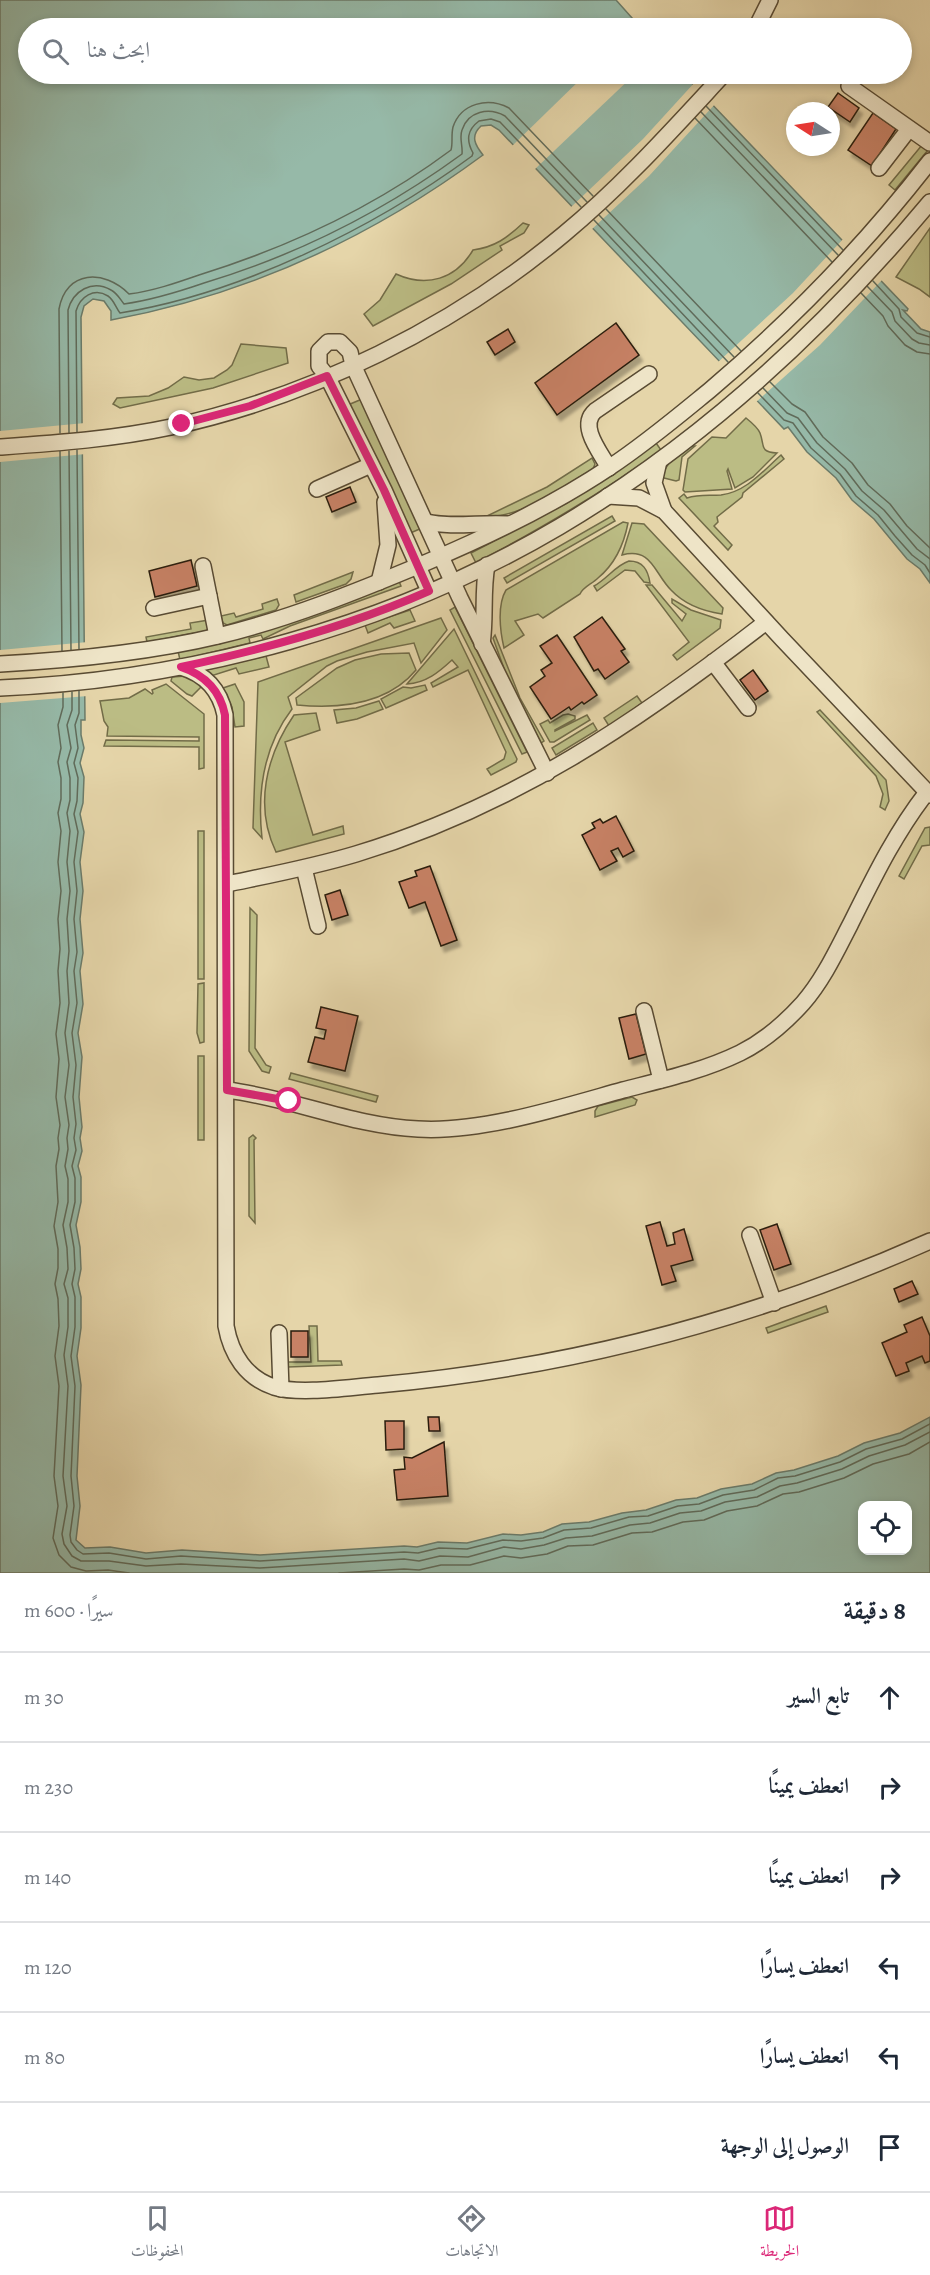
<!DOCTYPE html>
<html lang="ar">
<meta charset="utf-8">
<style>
body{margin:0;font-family:Alegreya,Amiri,serif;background:#f2f2f3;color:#1f2937;direction:rtl}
.controls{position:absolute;right:18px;bottom:18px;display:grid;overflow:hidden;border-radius:12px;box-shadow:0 3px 9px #0003}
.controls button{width:54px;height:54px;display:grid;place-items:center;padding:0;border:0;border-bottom:2px solid #e0e1e3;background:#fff;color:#1f2937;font:30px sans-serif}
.compass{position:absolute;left:786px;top:102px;width:54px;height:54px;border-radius:50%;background:#fff;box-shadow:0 3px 9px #0003;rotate:282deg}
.stop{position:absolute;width:18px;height:18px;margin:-14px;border:4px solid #db2777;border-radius:50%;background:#fff}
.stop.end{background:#db2777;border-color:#fff;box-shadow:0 2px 6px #0008}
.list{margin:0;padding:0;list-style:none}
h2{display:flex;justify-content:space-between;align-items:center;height:78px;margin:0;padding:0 24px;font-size:26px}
h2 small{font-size:20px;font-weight:400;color:#747a83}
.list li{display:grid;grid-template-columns:39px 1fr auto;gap:18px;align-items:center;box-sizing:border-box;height:90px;padding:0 24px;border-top:2px solid #e0e1e3}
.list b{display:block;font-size:22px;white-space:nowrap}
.list em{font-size:20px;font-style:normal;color:#747a83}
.icon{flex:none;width:33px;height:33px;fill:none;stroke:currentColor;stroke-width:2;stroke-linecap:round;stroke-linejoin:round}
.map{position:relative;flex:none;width:930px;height:1573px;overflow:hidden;direction:ltr}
.search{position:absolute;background:#fff;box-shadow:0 3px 9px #0003;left:18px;right:18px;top:18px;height:66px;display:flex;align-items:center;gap:15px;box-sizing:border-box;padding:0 21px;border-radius:33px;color:#747a83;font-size:22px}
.sheet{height:618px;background:#fff}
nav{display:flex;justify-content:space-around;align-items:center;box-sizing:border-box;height:84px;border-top:2px solid #e0e1e3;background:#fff;font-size:16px;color:#747a83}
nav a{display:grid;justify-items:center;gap:3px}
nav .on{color:#db2777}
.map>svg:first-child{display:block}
</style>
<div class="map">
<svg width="930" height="1573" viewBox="0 0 930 1573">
<defs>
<filter id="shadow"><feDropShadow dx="3.5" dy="6" stdDeviation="1.5" flood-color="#0004"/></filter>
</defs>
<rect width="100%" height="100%" fill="#e5d5a9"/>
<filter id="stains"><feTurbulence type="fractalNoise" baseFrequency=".00333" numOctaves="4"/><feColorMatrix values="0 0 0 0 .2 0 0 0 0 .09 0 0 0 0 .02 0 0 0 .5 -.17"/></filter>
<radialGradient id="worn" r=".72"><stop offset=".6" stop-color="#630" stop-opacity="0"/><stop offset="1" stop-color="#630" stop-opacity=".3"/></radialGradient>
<g fill="#bbbc84" stroke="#726c48" stroke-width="1.5">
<path d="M922 145 928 150 895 190 889 185Z"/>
<path d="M523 223 529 225 524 233 500 246 502 250 451 284 373 326 364 314 380 300 396 274C427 288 456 279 473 250 495 247 507 238 523 223Z"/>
<path d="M930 228V297L919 289 896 277Z"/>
<path d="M241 344 286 348 288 363 213 388 120 408 113 404 117 398 149 396 168 388 184 377 199 380 214 378 227 370 232 365Z"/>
<path d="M362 399 422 528 408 534 348 405Z"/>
<path d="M746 418C751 422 758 428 760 433 765 446 759 452 777 453L753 477 735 488 728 469 727 471 732 489 685 492 683 490 688 459 712 437 726 438Z"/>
<path d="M656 443 661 450C602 493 540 529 476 563L471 553 567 503Z"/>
<path d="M691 446H695L682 457 679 480 676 481 660 477 669 463Z"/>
<path d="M781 455 784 459 743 493 742 497 717 517 718 522 714 526 732 545 728 550 679 498 684 494 687 498C699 494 709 496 721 495 746 492 763 471 781 455Z"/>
<path d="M592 458 595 464 593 469C565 485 520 519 487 516L547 487Z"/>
<path d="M612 516 615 521 507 583 504 578Z"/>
<path d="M623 522 628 523C624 544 615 564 598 578 592 584 583 587 580 594L543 618 538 614 515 621 524 635 504 648C500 631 497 605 506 590Z"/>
<path d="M632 523 644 524 723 608 722 614C702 611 685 605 671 590 654 573 652 547 622 555Z"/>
<path d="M629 561C643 561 648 570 650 583L644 582 635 571 625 570 597 591 594 586C607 579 616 565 629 561Z"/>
<path d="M353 572 351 579 346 584 296 602 294 595Z"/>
<path d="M399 581 401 586 290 626 263 639 261 635 249 638 250 643 180 660 178 651Z"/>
<path d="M646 585H652L682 621 686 614 672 603V599L691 610 721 620 720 628 677 660 673 655 689 642Z"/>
<path d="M277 599 279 605 276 610 227 625 223 623 221 616 234 613 236 617 263 609 262 604Z"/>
<path d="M455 607 527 752 522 754 450 610Z"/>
<path d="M410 610 415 621 394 628 390 623 368 633 365 625Z"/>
<path d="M441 618 447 630 421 663 414 643 367 652 337 661 327 666 288 697 292 709C263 747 257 792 262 838L253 828 258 682Z"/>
<path d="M209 620 208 629 206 631 147 642 146 637 191 629 190 623Z"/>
<path d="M454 629 517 759 516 762 491 775 487 769 504 759 506 752 468 670 433 687 431 683 458 667 452 660C439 672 426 683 407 684Z"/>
<path d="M495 635 520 698 544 741 541 743 506 674 493 638Z"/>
<path d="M409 653 416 670C387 705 340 709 297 705L296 698 337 668 355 660 381 654Z"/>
<path d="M266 656 269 667 239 674 236 668 211 676 206 670Z"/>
<path d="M186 676 203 685 192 696 187 694 171 681 172 677Z"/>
<path d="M166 684 204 714V768L199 769V747L104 746 106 740 199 741V737L107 736 108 727 104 721 100 701 129 698 145 689 152 694 153 693 152 690Z"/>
<path d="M235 684 244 702V726L235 727 232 707 223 688Z"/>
<path d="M425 685 427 690 386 708 381 699 403 687 411 688Z"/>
<path d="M637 696 642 703 609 726 604 718Z"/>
<path d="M379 701 383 709 357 719 337 723 334 710 356 708Z"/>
<path d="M820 710 886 780 889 801 885 810 880 807 883 794 876 776 817 712Z"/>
<path d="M316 713 320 730 285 742 313 835 343 826 344 834 276 852C254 806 266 756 294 715Z"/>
<path d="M568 714 575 716V719L555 730V731L587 715 590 720 554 742H550L540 724 548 720 550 723 563 715Z"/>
<path d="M593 723 597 730 556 755 552 748Z"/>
<path d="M930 827V845L922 846 904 879 899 876 925 828Z"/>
<rect x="198" y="831" width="6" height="148"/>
<path d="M250 908 257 915 255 1048 266 1065 271 1067 269 1073 262 1071 249 1051Z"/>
<path d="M204 983V1042L200 1043 197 1033 198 984Z"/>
<rect x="198" y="1056" width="6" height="84"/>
<path d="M291 1073 378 1096 376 1102 289 1079Z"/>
<path d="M632 1097 637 1100 635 1105 595 1117V1111L598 1106Z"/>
<path d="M253 1135 256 1138 254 1140 255 1223 249 1216V1138Z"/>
<path d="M826 1306 828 1312 768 1333 766 1328Z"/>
<path d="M309 1326H317L318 1361H341L342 1365 288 1367 287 1362H311Z"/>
</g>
<path fill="#96b9a8" stroke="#6b7b6a" stroke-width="1.5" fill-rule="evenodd" d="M0 0H616L641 28H28V74H683L908 309 907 311 903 310 921 329 930 332V583L920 569 907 559 874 519 852 500 836 478 807 452 788 427 784 429 499 130 491 125 481 126C470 136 475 145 483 155 372 237 247 295 111 320V311L104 301 93 299 84 306 81 317 85 720H81V735L84 748 80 763 84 777 83 803 80 814 84 832 80 862 83 891 80 919 83 953 80 971 83 1004 78 1033 82 1057 79 1097 82 1127 80 1138 82 1151 78 1166 81 1177V1202L76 1225 80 1247 81 1269 78 1284 81 1297V1328L77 1356 81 1385 77 1476 80 1506 76 1540 85 1548 110 1547 146 1553 182 1550 260 1555 404 1546 417 1547 438 1542 467 1543 503 1534 521 1535 543 1532 562 1524 589 1522 622 1513 646 1510 676 1500 697 1498 721 1489 752 1484 776 1473 794 1470 838 1456 864 1443 900 1433 930 1417V1573H0ZM862 1506H908V1550H862Z"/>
<g fill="#e5d5a9">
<path d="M586 74H635L534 170 511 147Z"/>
<path d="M695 82 716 103 649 176 591 230 570 208 643 139Z"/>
<path d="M844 238 883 279 820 345 755 403 717 363 793 293Z"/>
<path d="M85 423 86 454 0 462V431Z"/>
<path d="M88 642V696L0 703V650Z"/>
</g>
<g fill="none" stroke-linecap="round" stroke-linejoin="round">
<g stroke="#606b5a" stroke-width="1.5">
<path d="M706 106 843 250"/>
<path d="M701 112 838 255"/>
<path d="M695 118 832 262"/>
<path d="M606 209 741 351"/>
<path d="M599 215 734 357"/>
<path d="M594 220 728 362"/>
<path d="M873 281 899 309 901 317 917 333 930 337"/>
<path d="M867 286 892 312 895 321 912 339 919 343 930 345"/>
<path d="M861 293 883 316 888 326 905 345 917 352 930 354"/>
<path d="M770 382 792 404 805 412 823 437 852 463 868 485 890 504 907 526 930 548"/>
<path d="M763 388 787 413 798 418 817 443 845 469 862 491 884 510 917 549 930 559"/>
<path d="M758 393 784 420 793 423 811 448 840 474 856 496 878 515 895 536 912 555 925 565 930 573"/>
<path d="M77 432 76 311C80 297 94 287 108 296 114 300 116 308 120 313 240 294 374 228 472 156L473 153C466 140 467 130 479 121L491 119 500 122 581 207"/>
<path d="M60 433 59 309C66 270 104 269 129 294 153 291 176 283 199 275 289 247 376 206 451 150 453 143 451 135 453 127 461 103 488 97 509 108L593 196"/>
<path d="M69 433 68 310C73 291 92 279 111 290 117 293 120 299 124 304 152 300 178 292 204 283 297 255 384 211 462 154 463 146 459 138 462 130 468 111 489 107 505 116L587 202"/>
<path d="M77 450 79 649"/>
<path d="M60 451 62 651"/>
<path d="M69 451 71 650"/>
<path d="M79 691V713L75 725 78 748 74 763 78 778 77 801 74 814 78 832 74 862 77 891 74 919 77 952 74 971 77 1003 72 1033 76 1065 73 1097 76 1124 74 1138 76 1150 72 1166 75 1178V1202L70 1225 74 1248 75 1269 72 1284 75 1297V1327L71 1356 75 1386 71 1476 74 1506 70 1535 71 1542 77 1550 83 1554 109 1553 146 1559 181 1556 260 1561 404 1552 418 1553 439 1548 467 1549 503 1540 521 1541 543 1538 564 1530 591 1528 629 1517 648 1516 678 1506 699 1504 723 1495 754 1490 778 1478 795 1476 840 1462 866 1449 902 1439 930 1424"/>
<path d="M72 692V710L67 725 71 748 67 762 70 778V800L67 813 70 831 67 862 70 891 67 919 69 951 67 971 69 1003 65 1033 69 1065 65 1097 69 1125 67 1138 68 1149 65 1166 68 1179V1202L63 1225 67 1248 68 1269 64 1284 68 1298V1327L64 1355 68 1386 63 1476 67 1506 62 1534 64 1544 72 1556 81 1561H109L146 1566 181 1564 260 1568 404 1559 419 1561 440 1556 468 1557 504 1547 521 1549 544 1545 566 1538 592 1536 630 1525 650 1523 680 1513 701 1511 725 1502 757 1497 780 1486 797 1483 842 1469 869 1456 905 1445 930 1432"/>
<path d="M63 693V707L58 725 61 748 58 762 61 778V799L58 813 61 831 58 862 61 891 58 919 60 949 58 971 60 1003 56 1034 59 1059 56 1097 60 1125 58 1138 59 1149 56 1166 58 1202 54 1226 58 1249V1268L55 1284 58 1299 59 1326 55 1356 59 1386 54 1476 58 1506 53 1538 59 1555 71 1567 86 1571 108 1570 129 1573"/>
<path d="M339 1573 404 1569 419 1570 441 1565H470L504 1556 521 1558 547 1554 568 1546 593 1545 632 1533 652 1532 683 1522 704 1520 727 1511 757 1506 783 1494 799 1492 844 1478 873 1464 909 1454 930 1442"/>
</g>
</g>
<g fill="#c78165" stroke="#2a1d0c" stroke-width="1.5" filter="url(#shadow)">
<path d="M838 93 859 108 850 122 828 107Z"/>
<path d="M873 113 896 129 872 166 848 150Z"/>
<path d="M616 323 639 355 557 415 535 383Z"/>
<path d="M508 329 515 342 495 355 487 342Z"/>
<path d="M350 487 356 502 332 512 326 497Z"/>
<path d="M191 560 197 586 155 597 149 571Z"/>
<path d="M602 617 625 649 621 651 629 662 605 679 598 669 594 671 574 637Z"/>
<path d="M557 635 597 695 584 704 582 702 571 710 569 707 551 719 530 687 545 676 541 670 552 663 540 646Z"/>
<path d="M753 670 768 691 755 700 740 680Z"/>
<path d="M616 816 634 851 623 857 618 848 611 851 617 861 600 870 582 835 595 828 592 823 600 819 603 823Z"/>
<path d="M430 866 457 940 441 946 425 902 409 908 399 882 417 876 415 871Z"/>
<path d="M340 890 348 915 332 920 325 895Z"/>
<path d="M321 1007 358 1016 345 1071 308 1062 315 1037 324 1039 326 1030 316 1028Z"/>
<path d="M636 1014 646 1054 629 1059 619 1018Z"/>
<path d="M660 1222 667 1246 675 1244 673 1233 684 1229 693 1260 671 1266 676 1281 662 1285 646 1226Z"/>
<path d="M777 1224 791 1264 774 1270 760 1230Z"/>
<path d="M912 1281 918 1294 899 1302 894 1289Z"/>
<path d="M922 1317 930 1336V1361L925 1363 922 1356 906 1363 909 1371 896 1376 882 1343 907 1332 904 1325Z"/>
<rect x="291" y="1331" width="17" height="26"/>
<path d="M428 1417H439L440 1431H429Z"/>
<path d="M385 1421H404V1449L386 1450Z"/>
<path d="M444 1442 448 1496 397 1500 394 1470 405 1469 404 1457 412 1458Z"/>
</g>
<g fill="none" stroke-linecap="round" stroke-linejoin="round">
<defs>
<g id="minor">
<path d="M756 28 770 0"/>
<path d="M849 86 930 143"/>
<path d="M879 168 909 129"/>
<path d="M0 447C57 443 115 439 171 427 313 396 453 327 564 234 622 186 672 130 724 74"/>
<path d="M659 461 654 483 664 511"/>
<path d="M609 468C601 453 578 426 595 411L649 374"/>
<path d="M317 489 371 465"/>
<path d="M608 496 639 498 664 511 782 639 930 795"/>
<path d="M426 522C454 528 480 522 508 524"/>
<path d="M203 566 217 636"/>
<path d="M379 582 388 545 385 502"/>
<path d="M429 591 384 490 327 376 319 366V351L328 342H340L350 352 353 365 460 598 547 773"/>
<path d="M154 608 209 596"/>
<path d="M482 644C486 618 482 592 487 565"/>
<path d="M713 662 748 708"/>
<path d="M0 664C72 660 147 653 218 636 289 619 358 591 425 563 489 536 552 506 610 467 645 444 677 417 710 390 791 321 865 245 930 161"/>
<path d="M181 667C205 674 220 690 225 715L226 1326C231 1354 246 1378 274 1387 301 1395 350 1387 378 1385 569 1368 755 1319 930 1241"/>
<path d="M0 688C193 680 393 625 559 527 701 443 825 328 930 202"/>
<path d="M304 868 318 926"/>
<path d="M227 884C270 875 313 867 356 854 514 806 637 722 766 622"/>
<path d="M644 1011 661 1080"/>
<path d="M227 1090C292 1098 353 1126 418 1129 481 1133 562 1107 623 1090 662 1080 703 1071 740 1053 764 1041 785 1023 803 1003 823 980 836 952 850 925 873 879 895 833 927 792"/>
<path d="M750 1235 774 1303"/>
<path d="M279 1333 281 1389"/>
</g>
</defs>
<use href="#minor" stroke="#594b33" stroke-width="18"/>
<use href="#minor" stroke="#eee4c7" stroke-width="15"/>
</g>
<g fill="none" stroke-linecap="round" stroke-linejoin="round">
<path stroke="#db2777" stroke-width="8" d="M182 424 250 406 327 376 384 490 429 591C350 626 265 649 181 667 205 675 220 690 225 715L227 1090 289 1101"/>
</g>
<rect width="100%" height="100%" filter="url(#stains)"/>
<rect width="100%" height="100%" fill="url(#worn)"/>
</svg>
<div class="controls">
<button><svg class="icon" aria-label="locate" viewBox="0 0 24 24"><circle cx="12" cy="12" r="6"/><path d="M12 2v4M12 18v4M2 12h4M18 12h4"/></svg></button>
</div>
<svg class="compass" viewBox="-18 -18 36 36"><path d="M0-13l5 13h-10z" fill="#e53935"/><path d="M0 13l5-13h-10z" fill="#747a83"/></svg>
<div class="stop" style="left:289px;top:1101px"></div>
<div class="stop end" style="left:182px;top:424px"></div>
<div class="search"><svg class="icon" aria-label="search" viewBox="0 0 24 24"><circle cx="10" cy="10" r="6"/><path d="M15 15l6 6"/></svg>ابحث هنا</div>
</div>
<section class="sheet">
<h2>8 دقيقة<small>سيرًا · 600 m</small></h2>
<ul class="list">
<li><svg class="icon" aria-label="ahead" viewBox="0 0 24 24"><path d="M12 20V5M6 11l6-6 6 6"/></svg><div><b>تابع السير</b></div><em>30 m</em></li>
<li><svg class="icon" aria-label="right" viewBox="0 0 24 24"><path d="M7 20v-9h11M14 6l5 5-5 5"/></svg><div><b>انعطف يمينًا</b></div><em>230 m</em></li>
<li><svg class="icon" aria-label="right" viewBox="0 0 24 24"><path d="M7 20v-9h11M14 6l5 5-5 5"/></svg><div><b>انعطف يمينًا</b></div><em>140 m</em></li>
<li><svg class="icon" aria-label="left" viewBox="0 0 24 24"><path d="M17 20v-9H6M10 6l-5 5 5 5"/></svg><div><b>انعطف يسارًا</b></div><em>120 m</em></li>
<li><svg class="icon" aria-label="left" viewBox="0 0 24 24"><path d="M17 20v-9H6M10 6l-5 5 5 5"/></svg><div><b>انعطف يسارًا</b></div><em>80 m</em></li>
<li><svg class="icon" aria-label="arrive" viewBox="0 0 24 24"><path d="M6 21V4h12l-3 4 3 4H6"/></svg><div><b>الوصول إلى الوجهة</b></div></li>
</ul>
</section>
<nav>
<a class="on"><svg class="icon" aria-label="map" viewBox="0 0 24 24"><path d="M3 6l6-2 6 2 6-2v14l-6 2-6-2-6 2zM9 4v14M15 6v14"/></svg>الخريطة</a>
<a><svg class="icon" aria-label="directions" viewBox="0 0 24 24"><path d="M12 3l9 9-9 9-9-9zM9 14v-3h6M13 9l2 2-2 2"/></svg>الاتجاهات</a>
<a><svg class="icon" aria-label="saved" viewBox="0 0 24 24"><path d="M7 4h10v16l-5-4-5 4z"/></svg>المحفوظات</a>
</nav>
